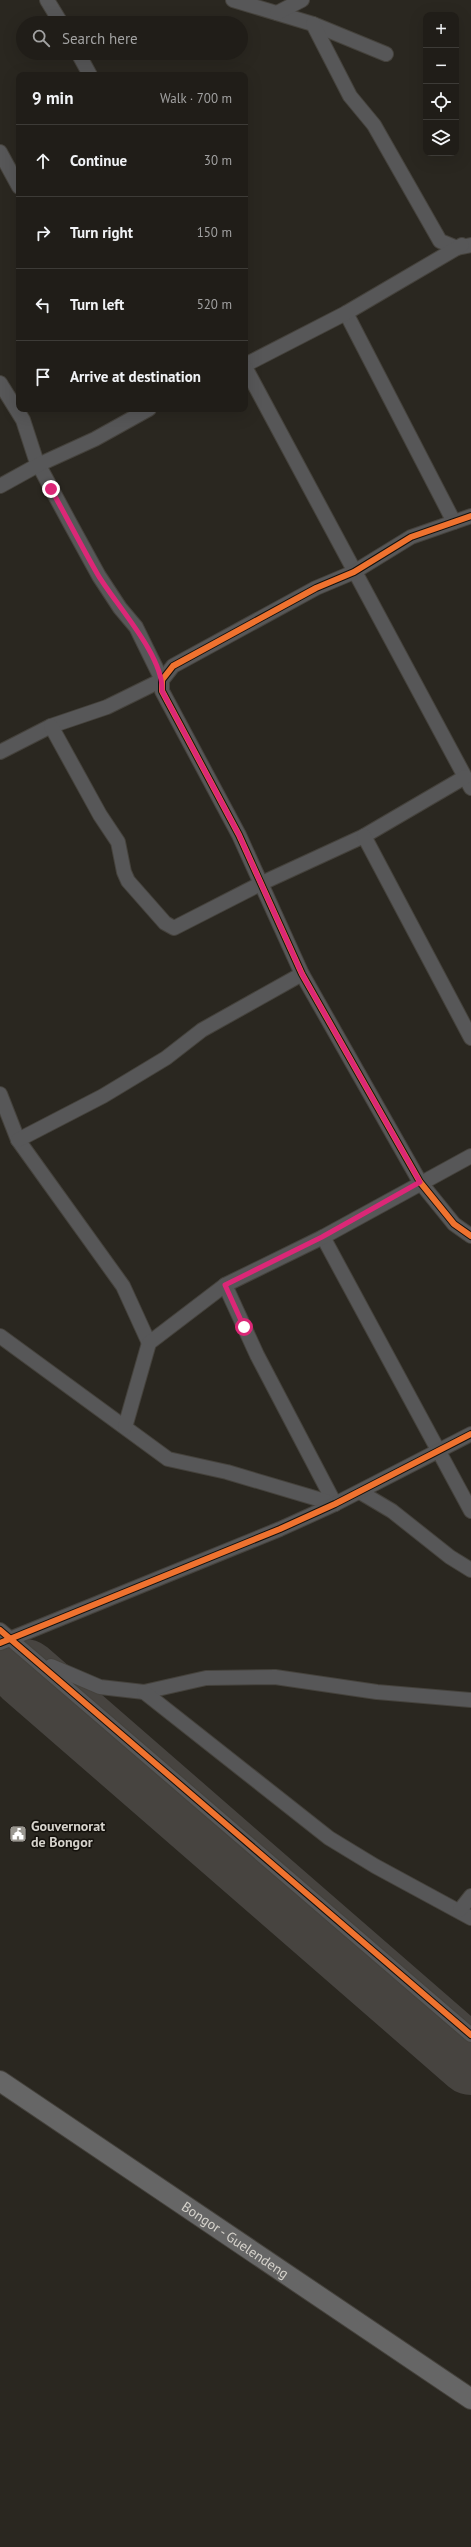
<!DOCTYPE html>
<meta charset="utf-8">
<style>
body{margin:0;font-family:"PT Sans",sans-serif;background:#2d2a25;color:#f1f3f6}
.controls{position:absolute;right:12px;top:12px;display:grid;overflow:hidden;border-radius:8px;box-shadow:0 4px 16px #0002}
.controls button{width:36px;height:36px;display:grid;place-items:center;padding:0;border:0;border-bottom:1px solid #3d3b37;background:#201d18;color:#f1f3f6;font:20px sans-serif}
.stop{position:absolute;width:12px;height:12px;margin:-9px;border:3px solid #db2777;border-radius:50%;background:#fff}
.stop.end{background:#db2777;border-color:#fff;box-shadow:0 1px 4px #0008}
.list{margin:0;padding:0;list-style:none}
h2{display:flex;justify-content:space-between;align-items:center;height:52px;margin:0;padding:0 16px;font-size:17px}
h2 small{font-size:13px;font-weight:400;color:#a2a2a2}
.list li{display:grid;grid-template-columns:26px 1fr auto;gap:12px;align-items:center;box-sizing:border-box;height:72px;padding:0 16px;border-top:1px solid #3d3b37}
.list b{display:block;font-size:15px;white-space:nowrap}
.list em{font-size:13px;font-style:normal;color:#a2a2a2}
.icon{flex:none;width:22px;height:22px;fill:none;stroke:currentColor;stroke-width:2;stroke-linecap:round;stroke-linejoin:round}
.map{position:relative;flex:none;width:471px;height:2547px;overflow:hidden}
.search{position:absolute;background:#201d18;box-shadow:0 4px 16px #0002;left:16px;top:16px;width:232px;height:44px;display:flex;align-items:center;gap:10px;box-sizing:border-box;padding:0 14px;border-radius:22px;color:#a2a2a2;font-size:15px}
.panel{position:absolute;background:#201d18;box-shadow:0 4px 16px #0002;left:16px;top:72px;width:232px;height:340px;border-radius:8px}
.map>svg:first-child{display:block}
</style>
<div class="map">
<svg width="471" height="2547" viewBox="0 0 471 2547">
<rect width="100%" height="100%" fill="#2a2720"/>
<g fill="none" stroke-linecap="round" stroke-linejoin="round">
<path stroke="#474440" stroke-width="68" d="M25 1673 471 2061"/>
<defs>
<g id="minor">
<path d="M47 0 61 23"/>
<path d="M233 0 313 24 386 54"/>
<path d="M277 13 302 0"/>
<path d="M313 24 350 96 374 125 440 241 457 248 471 245"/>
<path d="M78 53 90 75"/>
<path d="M0 152 19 187"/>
<path d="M346 313 454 522"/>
<path d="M245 365 346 313 462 245"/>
<path d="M245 367 471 788"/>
<path d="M0 383 23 420 36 460 71 525 99 576 120 608 136 627 162 680 107 707 51 726 0 752"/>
<path d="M0 486 38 465 95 439 149 409"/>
<path d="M471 516 411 537 354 572 316 588 173 666 162 680V691L239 835 302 974 420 1182 454 1224 471 1236"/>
<path d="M51 726 100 815 118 842 124 872 128 881 165 923 174 928 262 883 364 836 465 777"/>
<path d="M364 836 471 1038"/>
<path d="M0 1094 18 1140 123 1286 149 1343"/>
<path d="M18 1140 103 1096 166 1058 202 1030 302 974"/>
<path d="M323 1237 471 1511"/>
<path d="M225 1285 257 1355 335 1504"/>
<path d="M0 1336 168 1459 227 1472 335 1504"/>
<path d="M125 1427 149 1343 225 1285 323 1237 471 1156"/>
<path d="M360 1492 392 1511 450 1557 471 1570"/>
<path d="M0 1630 471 2035"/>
<path d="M0 1643 280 1529 335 1504 471 1434"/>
<path d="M51 1666 100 1687 144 1692 206 1678 275 1677 377 1692 471 1700"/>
<path d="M144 1692 329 1838 375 1866 471 1918"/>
<path d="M460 1910 471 1896"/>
</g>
<g id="highway">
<path id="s1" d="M0 2081 471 2399"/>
</g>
</defs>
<use href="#minor" stroke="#45423c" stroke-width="16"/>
<use href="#highway" stroke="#45423c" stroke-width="22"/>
<use href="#minor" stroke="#575758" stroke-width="14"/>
<use href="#highway" stroke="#666" stroke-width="20"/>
<defs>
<g id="cycleway">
<path d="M471 516 411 537 354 572 316 588 173 666 162 680V691L239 835 302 974 420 1182 454 1224 471 1236"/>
<path d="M0 1630 471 2035"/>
<path d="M0 1643 280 1529 335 1504 471 1434"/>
</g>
</defs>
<use href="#cycleway" stroke="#14110c" stroke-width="8"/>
<use href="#cycleway" stroke="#ef722f" stroke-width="6"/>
</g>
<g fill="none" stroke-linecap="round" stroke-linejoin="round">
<path stroke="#db2777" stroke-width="5" d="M51 489C67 518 82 547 98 575 116 605 164 656 162 691L239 835 302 974 420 1182 322 1237 225 1285 244 1327"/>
</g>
<defs>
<symbol id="civic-square" viewBox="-11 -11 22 22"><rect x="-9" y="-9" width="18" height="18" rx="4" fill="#9a9790" stroke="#14110c"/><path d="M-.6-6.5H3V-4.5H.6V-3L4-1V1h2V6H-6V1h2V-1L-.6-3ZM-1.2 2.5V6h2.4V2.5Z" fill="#fff"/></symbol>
</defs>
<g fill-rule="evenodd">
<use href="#civic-square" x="8" y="1824" width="20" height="20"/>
</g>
<g text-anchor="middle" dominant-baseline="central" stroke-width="3" stroke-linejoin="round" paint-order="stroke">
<g font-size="14" font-weight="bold" fill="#d6d3cc" stroke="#14110c" text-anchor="start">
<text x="31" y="1826">Gouvernorat<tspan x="31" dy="16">de Bongor</tspan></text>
</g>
<g font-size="14" fill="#d6d3cc" stroke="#14110c">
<text stroke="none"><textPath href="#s1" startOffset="284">Bongor - Guelendeng</textPath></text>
</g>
</g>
</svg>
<div class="controls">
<button>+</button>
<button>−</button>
<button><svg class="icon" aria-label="locate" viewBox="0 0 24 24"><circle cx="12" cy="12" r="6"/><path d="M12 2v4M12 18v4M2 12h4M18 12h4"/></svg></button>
<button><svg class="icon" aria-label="layers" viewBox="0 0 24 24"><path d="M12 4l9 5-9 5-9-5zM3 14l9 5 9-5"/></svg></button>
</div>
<div class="stop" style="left:244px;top:1327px"></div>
<div class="stop end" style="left:51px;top:489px"></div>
<div class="search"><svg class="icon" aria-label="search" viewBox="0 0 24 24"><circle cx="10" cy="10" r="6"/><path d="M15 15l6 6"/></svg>Search here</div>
<section class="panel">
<h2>9 min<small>Walk · 700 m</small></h2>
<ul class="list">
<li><svg class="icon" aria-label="ahead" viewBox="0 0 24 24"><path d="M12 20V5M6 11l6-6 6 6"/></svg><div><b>Continue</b></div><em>30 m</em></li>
<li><svg class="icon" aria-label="right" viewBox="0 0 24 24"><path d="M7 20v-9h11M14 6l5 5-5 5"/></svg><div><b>Turn right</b></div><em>150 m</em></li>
<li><svg class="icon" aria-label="left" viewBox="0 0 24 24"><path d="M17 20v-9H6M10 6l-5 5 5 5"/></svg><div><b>Turn left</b></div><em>520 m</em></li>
<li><svg class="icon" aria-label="arrive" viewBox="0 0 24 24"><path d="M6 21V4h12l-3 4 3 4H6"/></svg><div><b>Arrive at destination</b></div></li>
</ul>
</section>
</div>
